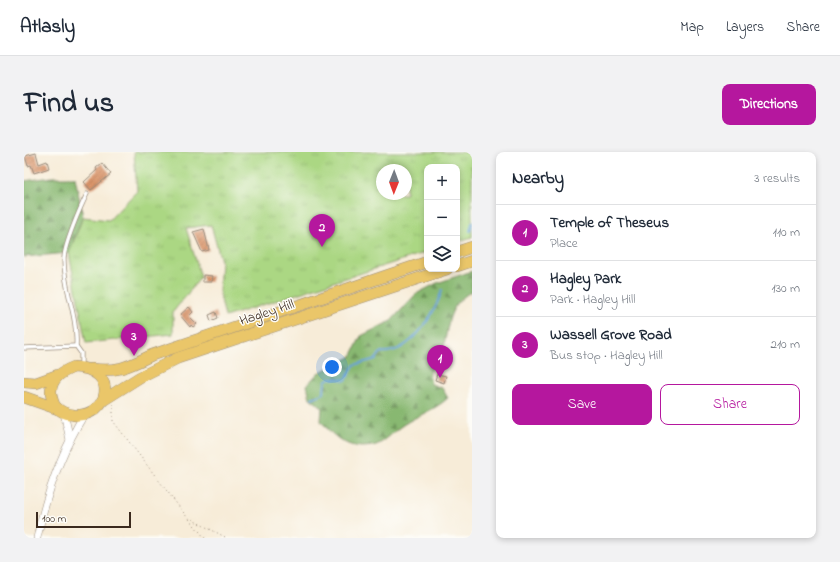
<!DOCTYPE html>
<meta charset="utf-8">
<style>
body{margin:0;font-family:"Indie Flower",sans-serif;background:#f2f2f3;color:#1f2937}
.controls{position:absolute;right:12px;top:12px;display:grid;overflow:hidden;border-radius:8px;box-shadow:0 2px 6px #0003}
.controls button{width:36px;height:36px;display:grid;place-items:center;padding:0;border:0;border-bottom:1px solid #e0e1e3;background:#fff;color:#1f2937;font:20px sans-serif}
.compass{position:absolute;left:352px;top:12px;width:36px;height:36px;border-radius:50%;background:#fff;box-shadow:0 2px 6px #0003;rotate:181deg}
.scale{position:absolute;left:12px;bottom:10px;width:95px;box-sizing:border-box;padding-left:4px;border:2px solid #3b2a1e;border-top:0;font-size:11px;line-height:14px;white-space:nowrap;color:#3b2a1e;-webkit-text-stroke:3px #fdfcf7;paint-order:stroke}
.you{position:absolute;left:308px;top:215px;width:14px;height:14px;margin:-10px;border:3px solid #fff;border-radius:50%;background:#1a73e8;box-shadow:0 0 0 6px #1a73e833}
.badge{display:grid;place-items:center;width:26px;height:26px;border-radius:50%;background:#b5179e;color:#fff;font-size:13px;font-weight:700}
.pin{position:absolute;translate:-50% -33px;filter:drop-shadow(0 1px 2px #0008)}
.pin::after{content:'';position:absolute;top:21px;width:14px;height:12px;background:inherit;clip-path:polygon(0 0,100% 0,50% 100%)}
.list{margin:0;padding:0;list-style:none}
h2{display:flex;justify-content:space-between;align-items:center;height:52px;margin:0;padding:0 16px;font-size:17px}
h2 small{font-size:13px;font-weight:400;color:#747a83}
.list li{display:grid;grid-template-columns:26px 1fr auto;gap:12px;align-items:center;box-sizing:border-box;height:56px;padding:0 16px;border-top:1px solid #e0e1e3}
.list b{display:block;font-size:15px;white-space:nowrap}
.list p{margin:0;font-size:13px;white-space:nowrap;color:#747a83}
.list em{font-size:13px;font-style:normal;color:#747a83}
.actions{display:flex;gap:8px;padding:12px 16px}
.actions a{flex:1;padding:9px 0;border:1px solid #b5179e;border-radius:8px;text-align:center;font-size:14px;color:#b5179e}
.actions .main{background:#b5179e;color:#fff}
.icon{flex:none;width:22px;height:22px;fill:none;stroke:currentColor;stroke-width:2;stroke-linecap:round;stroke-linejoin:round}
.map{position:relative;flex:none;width:448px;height:386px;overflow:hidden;border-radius:8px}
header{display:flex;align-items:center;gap:24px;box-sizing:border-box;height:56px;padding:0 20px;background:#fff;border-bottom:1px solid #e0e1e3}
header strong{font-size:19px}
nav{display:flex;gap:22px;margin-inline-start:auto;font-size:14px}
.intro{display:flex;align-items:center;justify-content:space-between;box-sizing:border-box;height:96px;padding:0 24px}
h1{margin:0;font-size:28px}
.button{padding:10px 18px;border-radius:8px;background:#b5179e;color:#fff;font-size:14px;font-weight:700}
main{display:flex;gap:24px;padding:0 24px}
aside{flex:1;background:#fff;border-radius:8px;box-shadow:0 2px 6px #0003}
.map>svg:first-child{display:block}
</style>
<header>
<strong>Atlasly</strong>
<nav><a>Map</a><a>Layers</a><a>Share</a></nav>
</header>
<div class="intro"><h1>Find us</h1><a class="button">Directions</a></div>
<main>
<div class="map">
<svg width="448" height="386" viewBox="0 0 448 386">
<defs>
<pattern id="forest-firs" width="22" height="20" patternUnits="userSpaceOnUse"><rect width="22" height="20" fill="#88b871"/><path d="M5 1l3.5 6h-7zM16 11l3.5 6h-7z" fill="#70965c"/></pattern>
<pattern id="park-tufts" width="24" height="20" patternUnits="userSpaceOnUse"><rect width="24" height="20" fill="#abd783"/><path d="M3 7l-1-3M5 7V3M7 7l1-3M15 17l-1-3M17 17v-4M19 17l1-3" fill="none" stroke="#94b971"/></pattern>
<pattern id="building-hatch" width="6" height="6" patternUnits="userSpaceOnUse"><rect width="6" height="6" fill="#d89266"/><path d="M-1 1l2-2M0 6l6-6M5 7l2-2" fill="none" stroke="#b07753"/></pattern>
</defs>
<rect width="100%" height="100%" fill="#fdfcf7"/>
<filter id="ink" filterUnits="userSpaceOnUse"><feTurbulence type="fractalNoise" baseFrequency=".025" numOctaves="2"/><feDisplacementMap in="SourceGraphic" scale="8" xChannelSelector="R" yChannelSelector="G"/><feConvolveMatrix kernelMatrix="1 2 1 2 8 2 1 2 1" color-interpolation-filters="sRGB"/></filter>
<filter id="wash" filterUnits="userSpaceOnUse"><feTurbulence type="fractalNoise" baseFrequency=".012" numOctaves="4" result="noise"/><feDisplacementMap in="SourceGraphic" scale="16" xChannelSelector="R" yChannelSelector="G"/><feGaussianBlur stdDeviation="0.9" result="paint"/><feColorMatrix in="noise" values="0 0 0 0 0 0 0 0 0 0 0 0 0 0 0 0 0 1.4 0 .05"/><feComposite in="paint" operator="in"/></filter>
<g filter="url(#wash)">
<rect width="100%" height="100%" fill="#f7ecd8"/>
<g fill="url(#forest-firs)" stroke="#627148">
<path d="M28 25H51L59 65 45 101 0 105V29Z"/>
<path d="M448 119V139C421 155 426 174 418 200 416 207 409 215 405 221L407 232 418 236 424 246C411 258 394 263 379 273 371 278 361 290 352 293 327 300 311 287 297 269L298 255 286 246 283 233 294 221 327 205 337 184 367 169 392 142 413 131Z"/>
</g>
<path fill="url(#park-tufts)" stroke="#738050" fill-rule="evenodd" d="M110 0H448V85L433 90V15H403V100L201 165 195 139 197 109 187 73 162 76 177 125 149 160V182L62 191 45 101 59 65 85 68 113 39ZM358 18H382V42H358Z"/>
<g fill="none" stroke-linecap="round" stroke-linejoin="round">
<g stroke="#68a2d8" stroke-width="2">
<path d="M446 79 448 71"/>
<path d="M288 246 300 241C300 220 306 227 322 228L330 213 352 207 357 200C386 203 411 162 418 138"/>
</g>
</g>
<g id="blocks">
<g fill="url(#building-hatch)">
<path d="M12 1 15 12 23 9 25 16 10 21 7 13 4 14 1 4Z"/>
<path d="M78 11 87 22 67 38 60 30 73 18 72 16Z"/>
<path d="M180 77 185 98 178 100 169 80Z"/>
<path d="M179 123 188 124 187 130H179Z"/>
<path d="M165 155 169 160 165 164 173 172 169 175 167 173 166 175 156 163Z"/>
<path d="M192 160 194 166 187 169 185 163Z"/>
<path d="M413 222 422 224 420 231 411 228Z"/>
</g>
</g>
</g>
<g filter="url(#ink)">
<use href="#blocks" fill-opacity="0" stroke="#998b7b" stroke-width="1"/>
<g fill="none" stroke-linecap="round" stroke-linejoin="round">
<defs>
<g id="service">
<path d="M52 194C54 164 39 136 40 106 41 91 56 56 63 42"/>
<path d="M0 196 52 194 57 201V215"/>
</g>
<g id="minor">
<path d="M40 261 46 288"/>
<path d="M13 386C22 344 37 300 60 263"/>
</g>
<g id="trunk">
<path d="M433 100 448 95"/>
<path d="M433 114 448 109"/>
<path d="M50 215C97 217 85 266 50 263 42 262 36 260 31 254 29 251 28 247 27 242 26 227 37 220 50 215Z"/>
<path d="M67 217C95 220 103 215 128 203L403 110"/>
<path d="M0 230 12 231 34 223"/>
<path d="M0 245 34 257"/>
<path d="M78 249 116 225 154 206 423 117"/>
</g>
</defs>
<use href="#service" stroke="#998b7b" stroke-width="5"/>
<use href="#minor" stroke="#998b7b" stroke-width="8"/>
<use href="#trunk" stroke="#998b7b" stroke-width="12"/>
<g stroke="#998b7b" stroke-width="1" stroke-dasharray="1 3" stroke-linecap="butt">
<path d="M89 252V269L163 365 203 386"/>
<path d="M165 367 181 386"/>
</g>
<use href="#service" stroke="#fff" stroke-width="3.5"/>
<use href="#minor" stroke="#fff" stroke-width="7"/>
<use href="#trunk" stroke="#eac669" stroke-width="11"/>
</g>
</g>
<g text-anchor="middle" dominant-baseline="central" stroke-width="3" stroke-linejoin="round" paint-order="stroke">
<g font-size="14" fill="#3b2a1e" stroke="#fdfcf7">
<text transform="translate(243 161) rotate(-18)">Hagley Hill</text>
</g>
</g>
</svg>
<div class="controls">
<button>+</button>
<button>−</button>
<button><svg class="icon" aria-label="layers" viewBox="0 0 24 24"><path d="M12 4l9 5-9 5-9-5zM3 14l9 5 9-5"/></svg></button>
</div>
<svg class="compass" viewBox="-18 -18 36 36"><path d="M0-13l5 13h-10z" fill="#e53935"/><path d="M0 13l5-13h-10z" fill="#747a83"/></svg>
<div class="scale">100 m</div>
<div class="you"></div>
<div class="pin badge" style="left:416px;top:226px">1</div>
<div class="pin badge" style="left:298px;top:95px">2</div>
<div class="pin badge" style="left:110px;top:204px">3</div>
</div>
<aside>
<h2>Nearby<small>3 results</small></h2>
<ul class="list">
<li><span class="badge">1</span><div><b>Temple of Theseus</b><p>Place</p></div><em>110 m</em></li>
<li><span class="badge">2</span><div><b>Hagley Park</b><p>Park · Hagley Hill</p></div><em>130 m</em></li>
<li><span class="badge">3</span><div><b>Wassell Grove Road</b><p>Bus stop · Hagley Hill</p></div><em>210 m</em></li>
</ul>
<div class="actions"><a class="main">Save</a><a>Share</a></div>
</aside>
</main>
